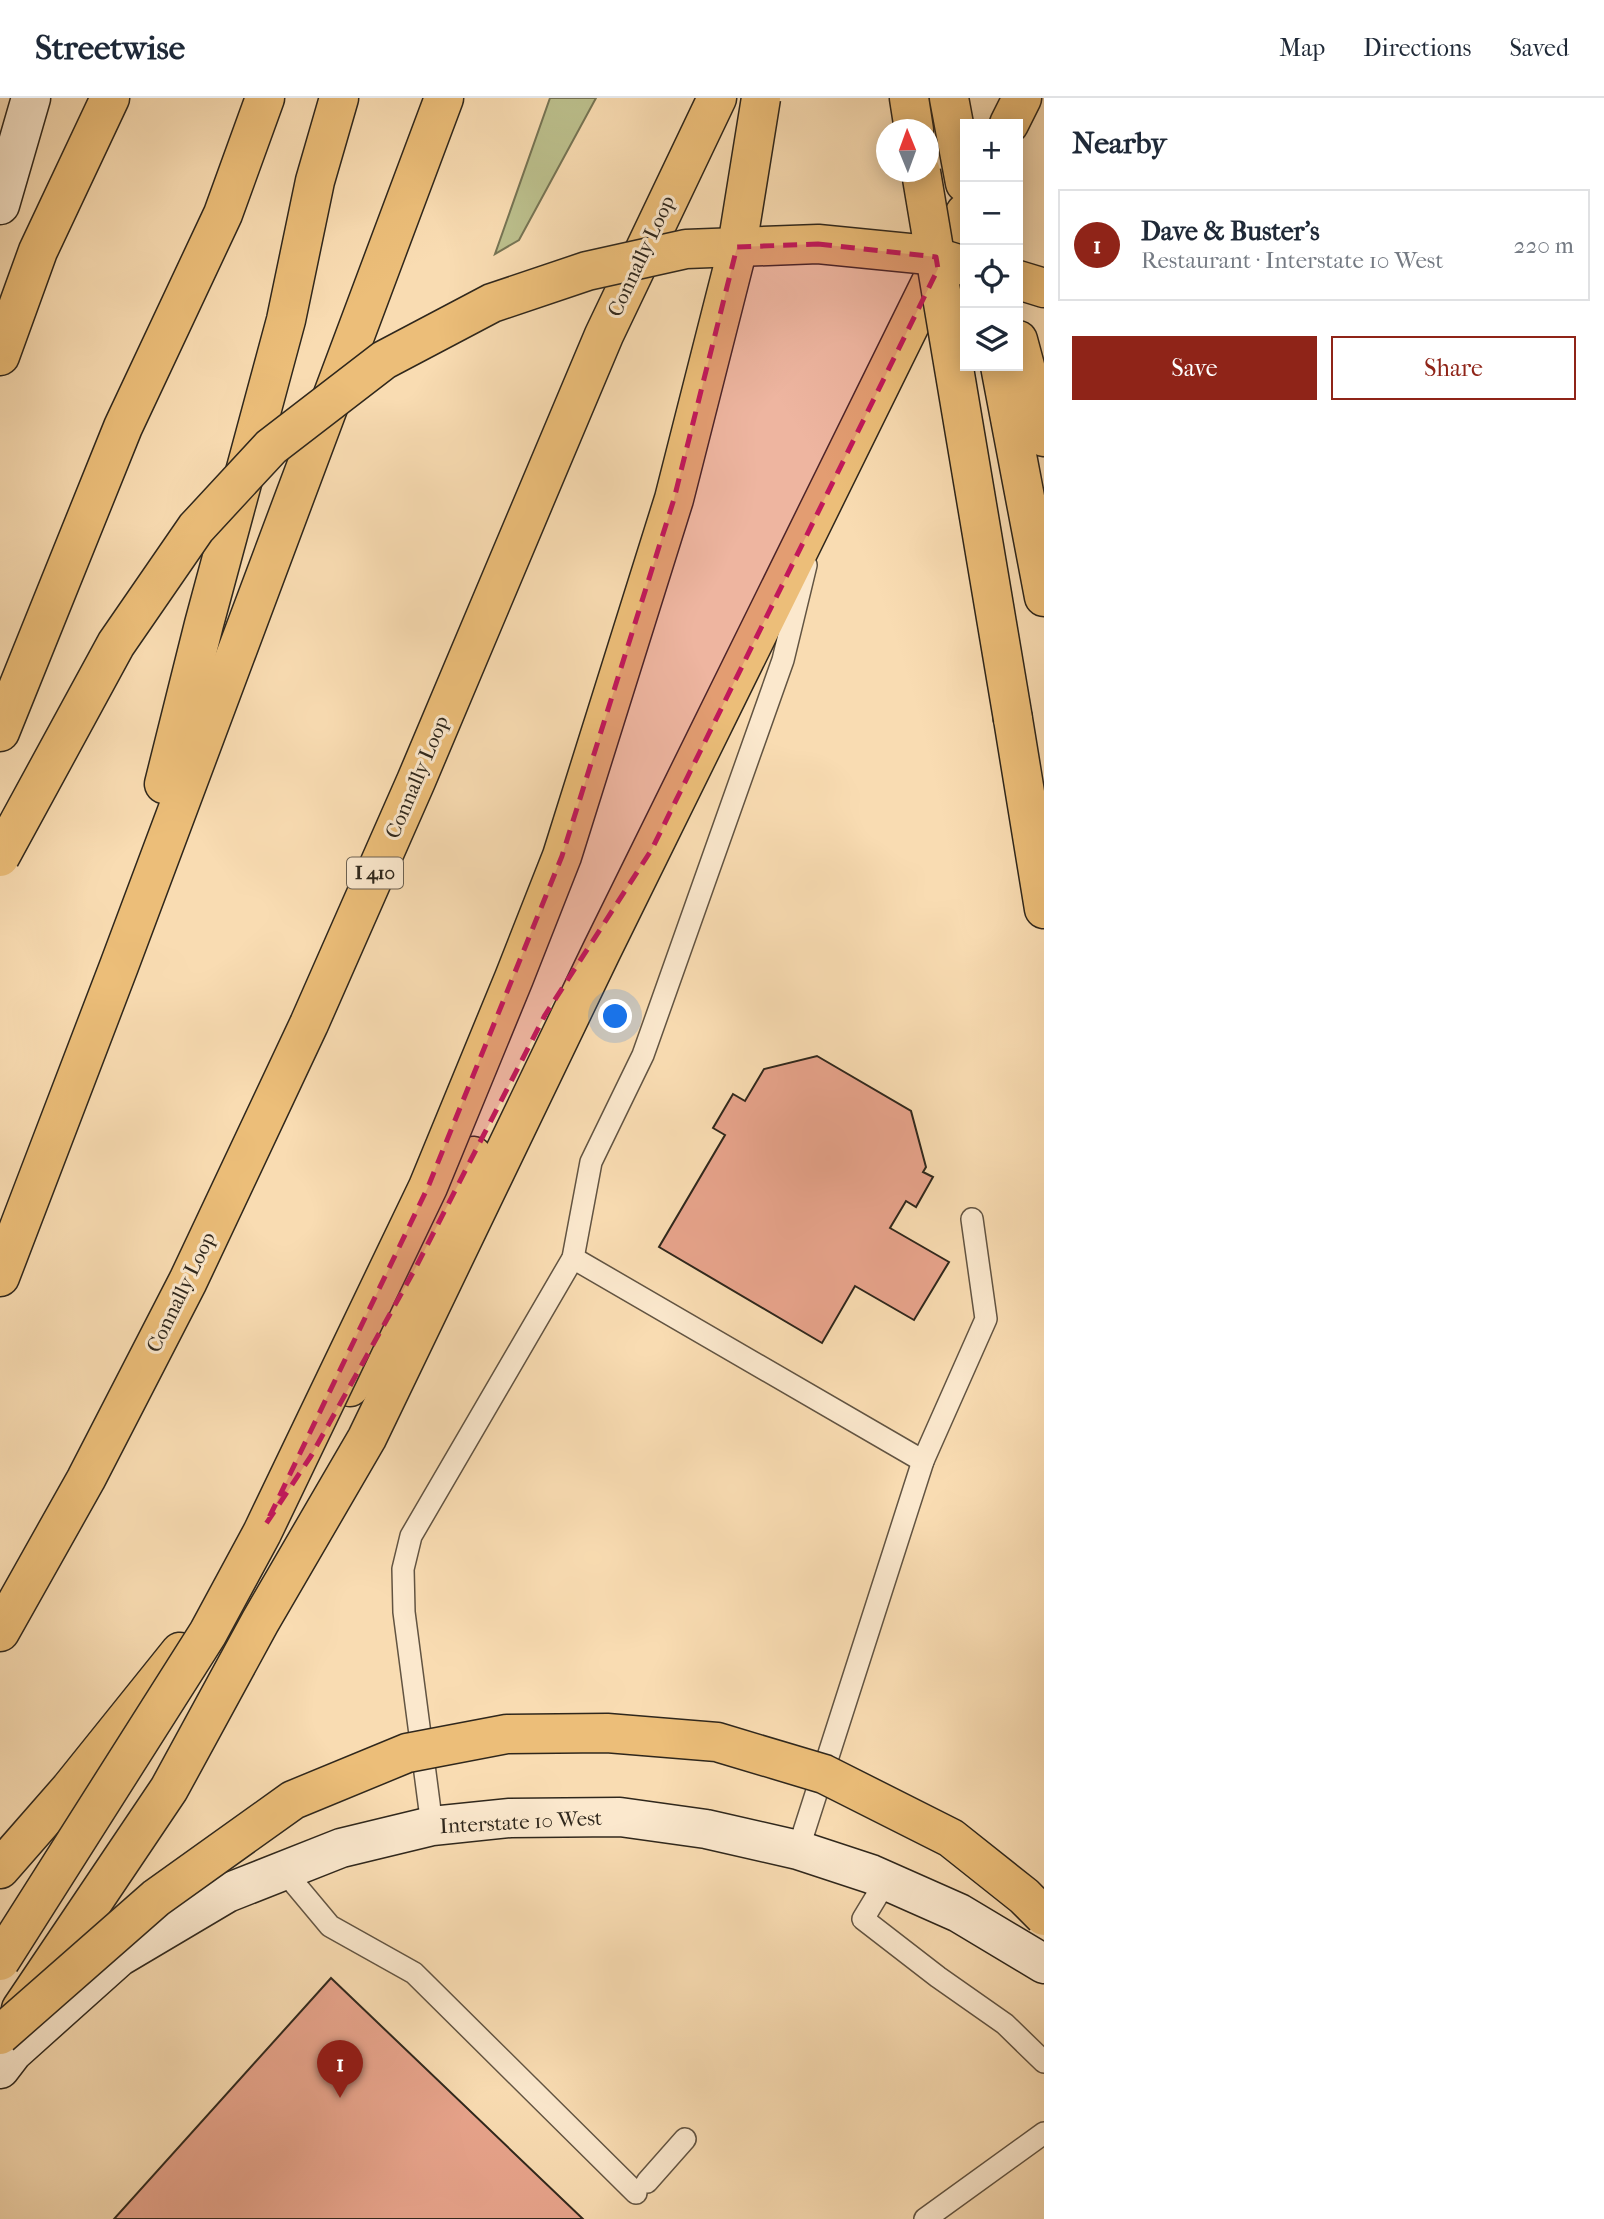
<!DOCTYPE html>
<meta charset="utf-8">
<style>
body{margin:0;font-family:"IM FELL French Canon",serif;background:#f6f6f7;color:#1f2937}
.controls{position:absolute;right:21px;top:21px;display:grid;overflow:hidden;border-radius:0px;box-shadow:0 4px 18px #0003}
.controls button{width:63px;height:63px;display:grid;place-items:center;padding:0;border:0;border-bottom:2px solid #e0e1e3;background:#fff;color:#1f2937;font:35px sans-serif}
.compass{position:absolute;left:876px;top:21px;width:63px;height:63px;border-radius:50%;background:#fff;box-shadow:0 4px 18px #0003;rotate:359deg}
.you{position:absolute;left:616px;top:919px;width:24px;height:24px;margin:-18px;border:5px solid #fff;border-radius:50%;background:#1a73e8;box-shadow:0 0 0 10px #1a73e833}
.badge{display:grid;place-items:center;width:46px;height:46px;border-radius:50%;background:#8f2418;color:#fff;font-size:23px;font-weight:700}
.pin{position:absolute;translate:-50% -58px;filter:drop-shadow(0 2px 4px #0008)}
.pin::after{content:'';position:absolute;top:37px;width:24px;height:21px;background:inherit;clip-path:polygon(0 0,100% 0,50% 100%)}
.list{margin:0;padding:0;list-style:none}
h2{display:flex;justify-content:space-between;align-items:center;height:91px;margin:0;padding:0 28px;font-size:30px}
h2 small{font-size:23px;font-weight:400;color:#747a83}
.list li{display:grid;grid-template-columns:46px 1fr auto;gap:21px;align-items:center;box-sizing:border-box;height:112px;margin:0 14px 14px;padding:0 14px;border:2px solid #e0e1e3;border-radius:0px}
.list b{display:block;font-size:26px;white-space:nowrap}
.list p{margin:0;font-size:23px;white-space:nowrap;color:#747a83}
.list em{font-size:23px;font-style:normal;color:#747a83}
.actions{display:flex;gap:14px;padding:21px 28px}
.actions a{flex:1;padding:16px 0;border:2px solid #8f2418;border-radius:0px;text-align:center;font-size:24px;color:#8f2418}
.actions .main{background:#8f2418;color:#fff}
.icon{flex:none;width:38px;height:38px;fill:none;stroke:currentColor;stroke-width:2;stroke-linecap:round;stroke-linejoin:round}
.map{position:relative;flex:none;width:1044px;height:2121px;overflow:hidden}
header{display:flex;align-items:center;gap:42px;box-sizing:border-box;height:98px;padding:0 35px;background:#fff;border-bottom:2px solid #e0e1e3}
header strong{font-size:33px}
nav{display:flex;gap:38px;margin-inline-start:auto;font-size:24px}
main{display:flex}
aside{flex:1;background:#fff}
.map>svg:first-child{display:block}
</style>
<header>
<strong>Streetwise</strong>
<nav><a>Map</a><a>Directions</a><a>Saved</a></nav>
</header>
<main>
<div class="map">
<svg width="1044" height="2121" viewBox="0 0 1044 2121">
<rect width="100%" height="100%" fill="#f9dcb2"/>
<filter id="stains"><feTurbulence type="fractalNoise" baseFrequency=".00286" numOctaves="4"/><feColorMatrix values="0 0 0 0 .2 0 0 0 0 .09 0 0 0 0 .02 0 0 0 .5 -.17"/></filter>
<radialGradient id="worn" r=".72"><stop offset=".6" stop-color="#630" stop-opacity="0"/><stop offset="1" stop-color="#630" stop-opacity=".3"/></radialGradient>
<path fill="#bcc08d" stroke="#767454" stroke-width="2" d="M550 0H596L519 142 495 156Z"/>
<g fill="#e8a48c" stroke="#2f271c" stroke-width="2">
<path d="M817 958 911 1013 926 1069 923 1074 933 1079 916 1109 906 1103 890 1130 949 1164 914 1222 855 1188 822 1245 659 1149 725 1037 713 1030 733 996 745 1003 764 971Z"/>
<path d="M331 1880 583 2121H114Z"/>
</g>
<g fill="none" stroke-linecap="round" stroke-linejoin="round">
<defs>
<g id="service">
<path d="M573 1160 923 1363"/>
<path d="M432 1728 404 1514 403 1471 411 1438 573 1160 591 1064 643 957 783 562 806 467"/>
<path d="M798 1752 923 1363 986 1221 972 1121"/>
<path d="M284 1773 330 1828 414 1875 636 2095"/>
<path d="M886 1783 863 1821 938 1879 1005 1926 1044 1964"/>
<path d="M647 2084 685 2041"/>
<path d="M925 2121 1044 2035"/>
</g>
<g id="secondary">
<path d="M0 107 31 0"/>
<path d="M0 1971 13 1954 119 1859 227 1795 341 1750 432 1728 510 1720 620 1719 706 1731 798 1752 871 1776 959 1815 1044 1866"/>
</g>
<g id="motorway">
<path d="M909 0 914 32"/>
<path d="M949 0 965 85"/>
<path d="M1009 26 1022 0"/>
<path d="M1018 182 1044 190"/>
<path d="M1018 242 1044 339"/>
<path d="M0 258 38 153 110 0"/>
<path d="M1000 268 1044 499"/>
<path d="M1013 621 1044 811"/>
<path d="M0 634 123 329 223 116 265 0"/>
<path d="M164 686 204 526 286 222 315 83 339 0"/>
<path d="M0 1179 119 868 444 0"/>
<path d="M350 1289 415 1171 473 1058"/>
<path d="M0 1534 86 1381 188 1183 309 926 416 683 604 237 717 0"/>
<path d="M0 1771 70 1691 180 1554"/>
<path d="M21 1911 169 1691 260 1524 367 1340 601 854 965 115"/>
</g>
</defs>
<use href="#service" stroke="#625442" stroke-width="24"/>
<use href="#secondary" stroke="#2f271c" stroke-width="41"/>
<use href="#motorway" stroke="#2f271c" stroke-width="41"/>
<use href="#service" stroke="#fbe8cd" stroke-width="21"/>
<use href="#secondary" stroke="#fbe8cd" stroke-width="38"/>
<use href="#motorway" stroke="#ecbe79" stroke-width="38"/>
<defs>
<g id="motorway-bridge">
<path d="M921 74 1013 621"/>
<path d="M0 759 116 546 196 430 271 349 384 262 492 205 587 173 686 151 818 146 929 157 965 168"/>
<path d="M0 1863 208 1535 262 1435 428 1089 514 880 562 758 674 401 735 161 761 0"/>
<path d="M0 1937 156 1800 293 1702 407 1655 507 1636 607 1635 717 1644 824 1676 951 1740 1024 1798 1044 1818"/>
</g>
</defs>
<use href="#motorway-bridge" stroke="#2f271c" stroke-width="41" stroke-linecap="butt"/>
<use href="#motorway-bridge" stroke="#ecbe79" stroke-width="38"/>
</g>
<path fill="#c2185b" fill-opacity="0.2" stroke="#c2185b" stroke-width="5" stroke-dasharray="14 9" stroke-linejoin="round" d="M818 146 936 159 938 171 652 751 545 917 415 1171 311 1358 266 1426 428 1089 562 758 674 401 737 149Z"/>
<g text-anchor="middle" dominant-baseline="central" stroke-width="6" stroke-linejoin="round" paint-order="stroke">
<rect fill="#fbe8cd" stroke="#6c6151" stroke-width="2" x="347" y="759.5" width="56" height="31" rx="5"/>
<g font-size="19" font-weight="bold" fill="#2f271c">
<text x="375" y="775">I 410</text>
</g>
<g font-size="21" fill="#2f271c" stroke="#fbe8cd">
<text transform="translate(641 158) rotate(-65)">Connally Loop</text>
<text transform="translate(417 679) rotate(-67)">Connally Loop</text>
<text transform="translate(181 1194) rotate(-64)">Connally Loop</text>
<text transform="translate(521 1724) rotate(-3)">Interstate 10 West</text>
</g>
</g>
<rect width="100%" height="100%" filter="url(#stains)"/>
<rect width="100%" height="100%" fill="url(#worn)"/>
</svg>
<div class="controls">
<button>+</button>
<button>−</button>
<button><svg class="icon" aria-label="locate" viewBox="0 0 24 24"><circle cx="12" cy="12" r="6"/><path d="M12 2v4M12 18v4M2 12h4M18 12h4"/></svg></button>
<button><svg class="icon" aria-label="layers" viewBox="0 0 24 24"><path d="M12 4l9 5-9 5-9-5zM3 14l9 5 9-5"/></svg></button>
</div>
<svg class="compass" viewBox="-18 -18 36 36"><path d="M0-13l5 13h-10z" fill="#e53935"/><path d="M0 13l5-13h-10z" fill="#747a83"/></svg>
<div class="you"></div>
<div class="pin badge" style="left:340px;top:2000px">1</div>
</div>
<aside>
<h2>Nearby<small></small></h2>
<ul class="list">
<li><span class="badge">1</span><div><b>Dave &amp; Buster's</b><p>Restaurant · Interstate 10 West</p></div><em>220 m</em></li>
</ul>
<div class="actions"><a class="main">Save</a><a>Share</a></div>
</aside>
</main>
